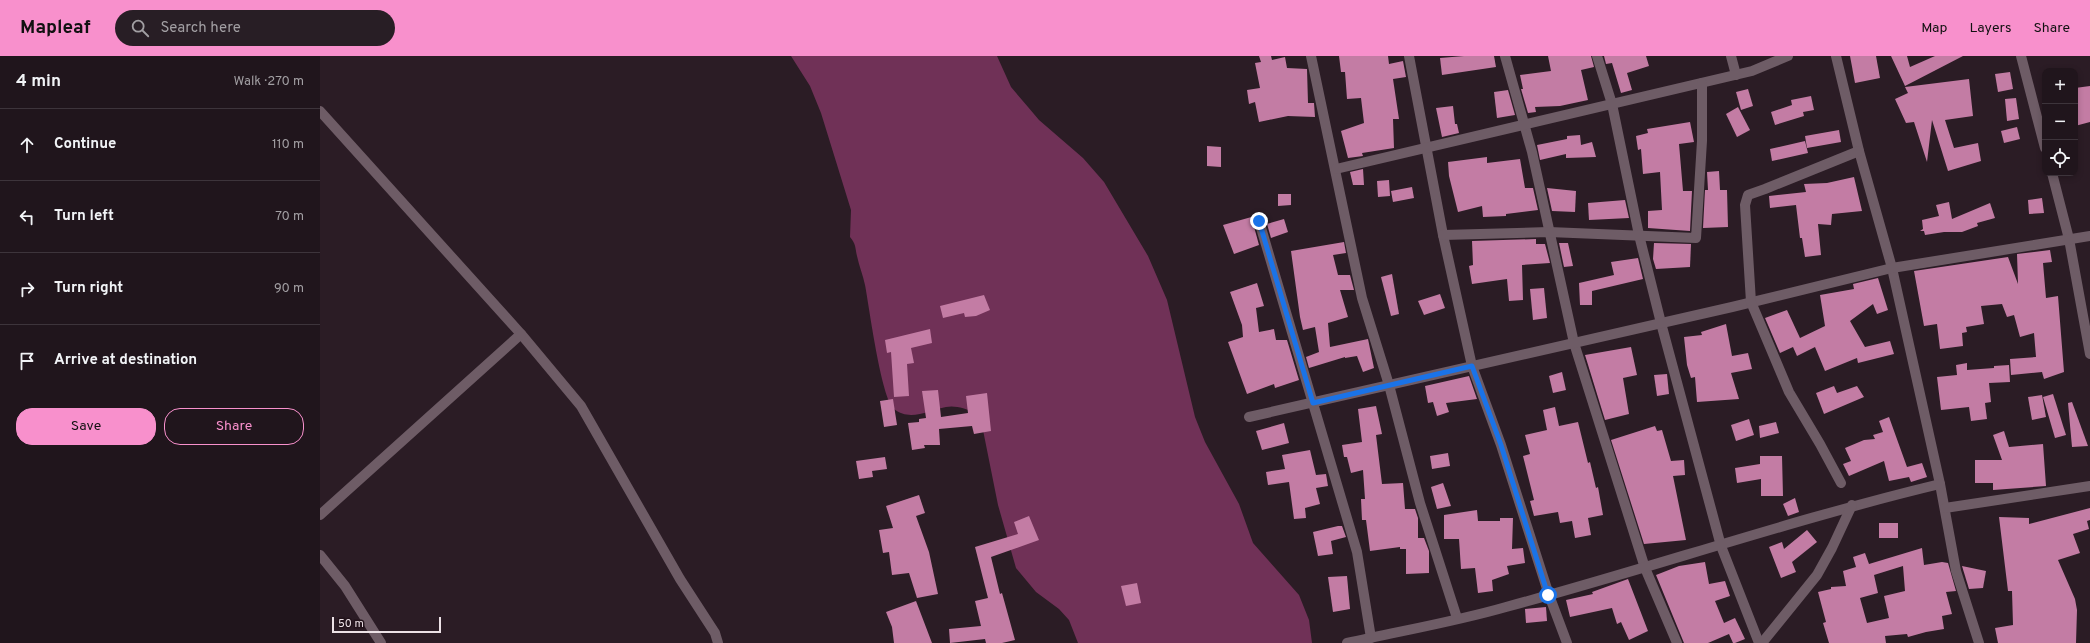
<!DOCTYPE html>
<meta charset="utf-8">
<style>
body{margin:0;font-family:Overpass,sans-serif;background:#281e25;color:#f1f3f6}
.controls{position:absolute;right:12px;top:12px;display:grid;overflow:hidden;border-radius:8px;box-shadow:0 2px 6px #0003}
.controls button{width:36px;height:36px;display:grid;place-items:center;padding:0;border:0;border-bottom:1px solid #3d343b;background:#20151c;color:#f1f3f6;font:20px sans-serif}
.scale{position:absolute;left:12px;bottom:10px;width:109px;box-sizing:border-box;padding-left:4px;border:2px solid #ece1e6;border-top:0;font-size:11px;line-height:14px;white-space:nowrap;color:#ece1e6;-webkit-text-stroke:3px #22131b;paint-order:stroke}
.stop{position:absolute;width:12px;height:12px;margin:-9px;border:3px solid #1a73e8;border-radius:50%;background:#fff}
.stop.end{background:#1a73e8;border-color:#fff;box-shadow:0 1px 4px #0008}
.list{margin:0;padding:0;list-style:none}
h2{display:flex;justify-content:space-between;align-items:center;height:52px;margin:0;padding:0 16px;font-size:17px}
h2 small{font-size:13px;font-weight:400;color:#a29fa3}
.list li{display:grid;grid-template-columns:26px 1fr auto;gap:12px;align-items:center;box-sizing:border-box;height:72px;padding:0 16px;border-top:1px solid #3d343b}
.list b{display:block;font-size:15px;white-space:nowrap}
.list em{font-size:13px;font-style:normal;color:#a29fa3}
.actions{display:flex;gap:8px;padding:12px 16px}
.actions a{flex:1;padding:9px 0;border:1px solid #f890cc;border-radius:16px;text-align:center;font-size:14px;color:#f890cc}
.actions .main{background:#f890cc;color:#111}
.icon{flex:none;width:22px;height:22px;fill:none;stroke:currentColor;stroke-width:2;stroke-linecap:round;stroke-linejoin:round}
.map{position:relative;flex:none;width:1770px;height:587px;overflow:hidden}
header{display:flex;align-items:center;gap:24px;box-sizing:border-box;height:56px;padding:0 20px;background:#f890cc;color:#111}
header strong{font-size:19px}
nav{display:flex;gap:22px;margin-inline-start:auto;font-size:14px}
.search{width:280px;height:36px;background:#281e25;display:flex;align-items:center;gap:10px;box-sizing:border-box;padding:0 14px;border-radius:22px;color:#a29fa3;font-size:15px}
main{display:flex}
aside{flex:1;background:#20151c}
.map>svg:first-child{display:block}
</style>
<header>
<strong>Mapleaf</strong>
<div class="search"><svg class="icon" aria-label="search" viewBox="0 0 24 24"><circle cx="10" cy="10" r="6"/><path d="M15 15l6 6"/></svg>Search here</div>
<nav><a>Map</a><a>Layers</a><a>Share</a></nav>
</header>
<main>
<aside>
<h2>4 min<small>Walk · 270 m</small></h2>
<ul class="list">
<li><svg class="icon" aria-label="ahead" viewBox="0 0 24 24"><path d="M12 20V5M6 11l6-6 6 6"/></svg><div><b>Continue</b></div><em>110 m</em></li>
<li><svg class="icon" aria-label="left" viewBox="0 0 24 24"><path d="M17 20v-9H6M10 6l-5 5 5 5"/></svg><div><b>Turn left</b></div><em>70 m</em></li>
<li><svg class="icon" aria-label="right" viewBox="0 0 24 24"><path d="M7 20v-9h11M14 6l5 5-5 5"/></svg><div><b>Turn right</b></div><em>90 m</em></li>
<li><svg class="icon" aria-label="arrive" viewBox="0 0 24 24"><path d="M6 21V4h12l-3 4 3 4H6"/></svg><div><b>Arrive at destination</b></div></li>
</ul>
<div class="actions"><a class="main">Save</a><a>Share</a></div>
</aside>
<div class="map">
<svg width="1770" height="587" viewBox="0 0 1770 587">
<rect width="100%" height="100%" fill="#2b1c25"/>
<path fill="#703157" d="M471 0H677L691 31 708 51 719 64 763 102 784 126 828 200 847 244 875 361 885 386 919 448 933 487 979 539 989 564 992 587H758L749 564 739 553 716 536 696 512 678 449 662 369 655 356C645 353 636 349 626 351 609 354 590 366 574 353 561 342 549 249 545 229 543 219 539 210 537 200 535 191 536 188 530 181L531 154 501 57 490 30Z"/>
<g fill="#c37ca4" fill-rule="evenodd">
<path d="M939 0H951L952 4 965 1 967 12 987 13 988 47H994L995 61 968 60 939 66 935 46 929 48 927 34 940 32 935 7 941 6Z"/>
<path d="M1019 0H1068L1069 8 1083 5 1086 21 1073 23 1079 63H1073L1074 92 1042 97 1043 100 1028 102 1021 75 1044 67 1041 42 1027 43 1025 16H1021Z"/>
<path d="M1144 0H1174L1176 11 1122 19 1120 2Z"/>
<path d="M1228 0H1271L1274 11 1261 14 1268 44 1240 50 1215 51 1216 56 1208 57 1201 33H1203L1200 19 1231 15Z"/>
<path d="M1284 0H1326L1329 10 1307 17 1312 34 1301 37 1292 7 1286 8Z"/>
<path d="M1530 0H1556L1560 22 1535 27Z"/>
<path d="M1571 0H1587L1590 11 1615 0H1643L1585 30Z"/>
<path d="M1690 16 1693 33 1678 36 1675 18Z"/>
<path d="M1649 23 1653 60 1625 64 1634 92 1658 87 1661 105 1628 115 1612 64 1607 106 1594 66 1586 67 1575 43 1588 37 1585 31Z"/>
<path d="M1770 30V66L1755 70V32Z"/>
<path d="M1428 33 1433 50 1421 54 1416 36Z"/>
<path d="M1188 34 1195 59 1177 62 1174 36Z"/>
<path d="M1491 40 1494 54 1483 56 1484 60 1455 69 1451 56 1472 49 1471 44Z"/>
<path d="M1696 42 1699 63 1687 65 1685 43Z"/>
<path d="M1133 50 1135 68H1137L1139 77 1122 81 1116 52Z"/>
<path d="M1418 51 1430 74 1417 81 1406 58Z"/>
<path d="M1370 66 1374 86 1359 88 1363 135H1372L1370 175 1328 172V155L1342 154 1340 116 1323 118 1321 93 1318 94 1316 80 1328 77 1327 73Z"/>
<path d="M1697 71 1700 83 1684 87 1681 75Z"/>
<path d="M1519 74 1521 86 1487 92 1485 80Z"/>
<path d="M1260 79 1261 89 1272 86 1276 101 1246 102V98L1220 104 1217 89 1247 83V80Z"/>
<path d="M1485 85 1488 97 1452 105 1450 93Z"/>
<path d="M887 90 901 91V111L887 110Z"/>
<path d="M1167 101V107L1200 103 1205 132H1213L1218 154 1186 158V160L1163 161 1162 150 1138 156 1129 120 1128 106Z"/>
<path d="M1043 113 1044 129H1033L1030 116Z"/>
<path d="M1399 115 1400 134H1407L1408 171 1383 172 1385 134H1388L1387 116Z"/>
<path d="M1534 121 1542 155 1512 158 1511 169 1498 168 1501 199 1485 201 1482 182H1480L1476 149 1450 152 1449 140 1486 136 1484 128 1507 127Z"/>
<path d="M1069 124 1070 140 1058 141 1057 125Z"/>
<path d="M1092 131 1094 142 1073 146 1071 135Z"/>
<path d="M1227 132 1256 135 1255 156 1232 155Z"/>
<path d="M958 138H971V149L958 150Z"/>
<path d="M1722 142 1724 157 1709 158 1708 144Z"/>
<path d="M1305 144 1309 162 1269 164 1268 147Z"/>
<path d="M1629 146 1632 163 1670 147 1675 162 1657 167 1658 170 1642 176H1624L1605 179 1604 175H1600L1603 173 1602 164 1619 160 1616 149Z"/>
<path d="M935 160 933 167 939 189 914 198 903 169Z"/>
<path d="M964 163 968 176 951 182 947 168Z"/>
<path d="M1216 183V188H1225L1230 207 1202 209 1203 244 1189 245 1187 223 1152 228 1149 210 1153 209 1152 185Z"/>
<path d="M1024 186 1026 197 1013 199 1018 219H1030L1034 234H1020L1028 261 1008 267 1010 291 1048 283 1054 312 1043 316 1037 300 1025 302V301L989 312 986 301 999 296 995 271 983 274 980 261 971 195Z"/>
<path d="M1239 187H1248L1253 210 1244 211Z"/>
<path d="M1334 187 1371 188 1370 211 1336 213 1333 203Z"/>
<path d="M1730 194 1732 206 1723 207 1726 242 1738 240 1744 316 1724 323 1722 316 1691 319 1690 303 1716 301 1714 277 1700 281 1694 259 1687 261 1682 248 1661 250 1664 268 1646 271 1647 276 1642 277 1643 290 1620 293 1617 268 1604 270 1594 215 1688 201 1698 228 1697 198Z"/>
<path d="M1318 202 1323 223 1272 235V249H1260L1259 227 1294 219 1291 206Z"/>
<path d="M1072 218 1079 258 1071 260 1061 221Z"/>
<path d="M1558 222 1568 254 1557 258 1553 248 1530 265 1545 291 1570 285 1574 298 1538 307 1537 302 1505 315 1495 291 1477 300 1473 291 1460 297 1445 262 1467 254 1480 282 1505 270 1500 239 1534 233 1533 228Z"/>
<path d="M937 227 944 250 936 252 939 276 954 273 956 284H967L979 324 955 332 954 328 927 338 908 286 923 281 922 269 910 236Z"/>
<path d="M1224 232 1227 262 1213 264 1210 233Z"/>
<path d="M1120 238 1125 252 1104 259 1098 245Z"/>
<path d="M664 239 670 254 656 260 645 261 644 257 623 262 620 250Z"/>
<path d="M1406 268 1412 300 1428 297 1432 313 1411 317 1419 343 1377 346 1375 321 1371 322 1367 309 1364 281 1382 279 1381 276Z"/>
<path d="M610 273 612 287 591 292 594 307 587 308 589 340 574 341 571 296 567 297 565 284Z"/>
<path d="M1311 291 1317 319 1303 322 1309 358 1285 364 1265 299Z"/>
<path d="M1647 307V314L1674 312V310L1689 309 1690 326 1669 327 1671 346 1665 347 1667 363 1651 365 1649 351 1621 354 1617 321 1637 319 1636 309Z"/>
<path d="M1242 316 1246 334 1233 337 1229 320Z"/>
<path d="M1347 318 1349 338 1337 340 1334 319Z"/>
<path d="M1149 320 1157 343 1126 347 1129 356 1117 360 1113 346 1108 347 1105 330Z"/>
<path d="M1514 330 1517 337 1537 330 1544 341 1504 358 1496 337Z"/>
<path d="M618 334 621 361 648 357 646 340 667 337 671 375 654 378 652 370 619 373 620 389H604L605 392 592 394 588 367 599 366V363L606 362 602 335Z"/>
<path d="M1733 338 1746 379 1735 382 1723 341Z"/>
<path d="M1722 339 1726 361 1712 364 1708 341Z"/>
<path d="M573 343 577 369 564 371 560 345Z"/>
<path d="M1752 346 1768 390 1752 391 1748 347Z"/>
<path d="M1056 350 1062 378 1056 379 1062 428 1083 427 1085 453H1095L1098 462V482H1104L1109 495V517L1086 518V493H1080V491L1050 495 1046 464H1042L1041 443H1045L1043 414 1031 417 1027 401H1024L1022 389 1042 386 1038 353Z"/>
<path d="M1235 351 1239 370 1258 366 1268 407 1270 406 1276 432 1278 431 1283 459 1268 462 1271 479 1255 482 1252 465 1240 467 1238 456 1214 460 1210 445 1214 444 1203 400 1210 398 1205 379 1227 374 1223 354Z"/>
<path d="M1569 361 1587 411 1602 407 1607 421 1591 426 1589 421 1569 425 1564 405 1529 420 1523 408 1531 405 1525 392 1544 384 1555 383 1553 379 1563 376 1559 365Z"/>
<path d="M1429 363 1434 379 1416 385 1411 369Z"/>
<path d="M1456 366 1459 377 1440 382 1439 370Z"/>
<path d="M964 367 969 387 942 394 936 375Z"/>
<path d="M1335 370 1337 375 1342 374 1351 405 1364 404 1365 419 1353 420 1366 484 1324 488 1291 384Z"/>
<path d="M1684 375 1689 391 1723 388 1726 430 1673 434V427H1655V404H1682L1673 379Z"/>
<path d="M990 394 996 419 1006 418 1008 430 996 432 1000 448 985 452 986 462 974 463 969 426 948 429 946 416 965 413 962 399Z"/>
<path d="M1128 397 1130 410 1112 413 1110 400Z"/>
<path d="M1440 400H1462L1463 440H1441V423L1417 427 1415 412 1440 408Z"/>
<path d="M565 401 567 413 552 415 553 421 539 423 536 405Z"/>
<path d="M1123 427 1131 450 1117 453 1111 431Z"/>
<path d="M599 439 605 457 596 460 609 496 618 538 597 542 589 517 572 519 569 496 563 497 559 474 573 472 566 450Z"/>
<path d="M1475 442 1479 456 1468 460 1463 448Z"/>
<path d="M1770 452V464L1767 465 1769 473 1753 478 1760 497 1738 504 1755 543 1757 554 1756 587H1678L1675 572 1693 569 1692 535H1688L1679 461 1709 462V468Z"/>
<path d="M1157 454 1158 465H1180V462H1193L1192 493 1203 492 1205 507 1187 510 1189 518 1172 524 1173 535 1158 537 1155 512 1141 513 1139 483H1124V459Z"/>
<path d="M709 460 719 484 671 501 680 538 682 537 695 584 682 587H666L665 583 630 587 629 573 661 570 655 545 668 542 655 491 698 478 694 466Z"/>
<rect x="1559" y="467" width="19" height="15"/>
<path d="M1018 470H1022L1026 481 1011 485 1013 498 998 500 993 476Z"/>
<path d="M1487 474 1497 486 1472 506 1476 516 1461 522 1449 491 1462 486 1464 493Z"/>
<path d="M1602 492 1604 509 1622 506 1628 507 1636 535 1626 536 1632 558 1622 560 1624 573 1606 576 1588 581 1587 578 1565 580 1566 587H1509L1503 567 1506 566 1498 536 1511 533V531L1526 530 1523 515 1536 511 1533 501 1545 497 1549 508ZM1583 510 1585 535 1564 540 1569 562 1547 567 1540 542 1558 537 1554 519Z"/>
<path d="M1385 506 1389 528 1405 525 1410 540 1395 545 1404 567 1415 562 1425 583 1415 587H1413L1409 578 1388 587H1364L1336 519 1359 510Z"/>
<path d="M1642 510 1666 515 1663 532 1649 533Z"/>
<path d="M1027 520 1030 553 1013 556 1008 521Z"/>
<path d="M1308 523 1328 575 1309 584 1301 566 1297 568 1292 552 1250 561 1246 544 1273 538 1272 536Z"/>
<path d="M817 527 821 547 806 550 801 530Z"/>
<path d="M596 545 612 587H574L572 571 566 556Z"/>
<path d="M1226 551 1227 565 1206 567 1205 553Z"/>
</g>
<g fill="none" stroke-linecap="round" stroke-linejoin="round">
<g stroke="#6e5c66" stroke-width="10">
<path d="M991 0 1042 242 1069 329 1100 447 1137 562"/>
<path d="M1089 0 1123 179 1152 310 1181 389 1229 539 1247 587"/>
<path d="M1185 0 1212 96 1254 287 1325 512 1357 587"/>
<path d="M1277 0 1292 48 1319 179 1341 267 1401 490 1439 587"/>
<path d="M1411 0 1416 19"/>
<path d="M1516 0 1539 95 1572 212 1620 428 1636 515 1659 587"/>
<path d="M1701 0 1725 92"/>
<path d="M0 55 201 278 261 350 360 523 395 577 398 587"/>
<path d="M1016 113 1432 15 1468 0"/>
<path d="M1732 117 1749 183 1770 298"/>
<path d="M939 165 1037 496 1051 582"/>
<path d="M1123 179 1229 176 1376 182 1382 85V27"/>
<path d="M929 361 1412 251 1572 212 1770 180"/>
<path d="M1521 427 1500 388 1469 336 1431 246 1425 149 1428 139 1445 133 1539 95"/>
<path d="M1625 452 1770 430"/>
<path d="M0 459 201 278"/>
<path d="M0 499 25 530 61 587"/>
<path d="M1027 587C1080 575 1134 566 1186 551 1331 512 1474 463 1620 428"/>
<path d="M1442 587 1497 519 1512 492 1532 449"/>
</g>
</g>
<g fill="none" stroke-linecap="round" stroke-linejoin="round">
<path stroke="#1a73e8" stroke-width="5" d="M939 165 993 347 1152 310 1181 389 1228 539"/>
</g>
</svg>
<div class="controls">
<button>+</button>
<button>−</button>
<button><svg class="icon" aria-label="locate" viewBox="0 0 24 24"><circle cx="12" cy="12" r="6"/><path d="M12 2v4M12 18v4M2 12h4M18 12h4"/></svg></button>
</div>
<div class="scale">50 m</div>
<div class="stop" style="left:1228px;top:539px"></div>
<div class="stop end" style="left:939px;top:165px"></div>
</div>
</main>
